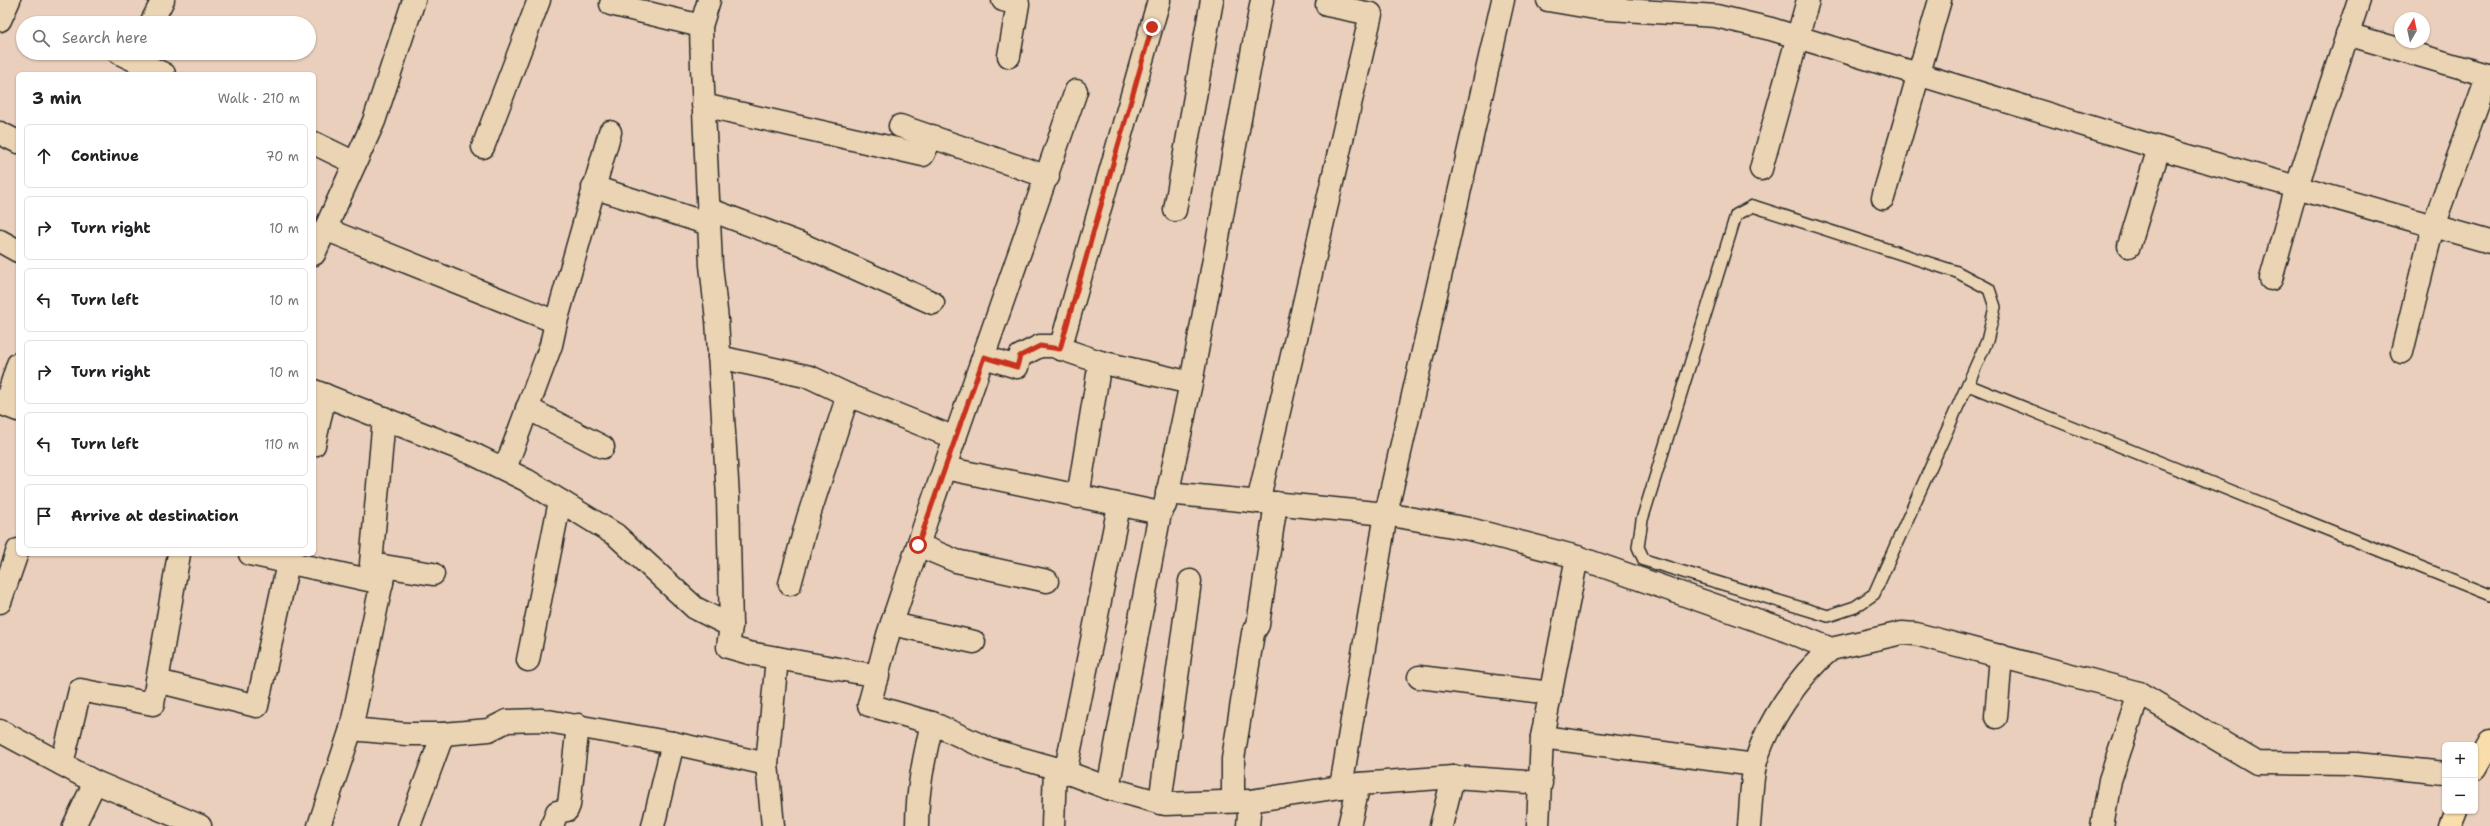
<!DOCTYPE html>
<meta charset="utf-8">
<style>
body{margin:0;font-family:"Shantell Sans",sans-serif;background:#f6f6f6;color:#202124}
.controls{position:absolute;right:12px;bottom:12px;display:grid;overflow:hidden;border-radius:6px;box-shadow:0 1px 3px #0004}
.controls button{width:36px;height:36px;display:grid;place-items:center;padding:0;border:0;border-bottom:1px solid #e0e0e0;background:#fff;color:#202124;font:20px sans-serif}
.compass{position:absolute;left:2394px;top:12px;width:36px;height:36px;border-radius:50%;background:#fff;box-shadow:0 1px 3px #0004;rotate:9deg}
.stop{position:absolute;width:12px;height:12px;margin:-9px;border:3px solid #c8321e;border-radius:50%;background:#fff}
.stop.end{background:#c8321e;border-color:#fff;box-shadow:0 1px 4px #0008}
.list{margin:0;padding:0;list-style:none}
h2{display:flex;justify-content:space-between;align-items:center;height:52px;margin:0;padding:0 16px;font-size:17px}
h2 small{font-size:13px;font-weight:400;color:#757577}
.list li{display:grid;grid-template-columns:26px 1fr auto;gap:12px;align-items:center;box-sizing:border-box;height:64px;margin:0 8px 8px;padding:0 8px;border:1px solid #e0e0e0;border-radius:6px}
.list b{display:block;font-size:15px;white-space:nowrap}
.list em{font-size:13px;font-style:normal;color:#757577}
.icon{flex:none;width:22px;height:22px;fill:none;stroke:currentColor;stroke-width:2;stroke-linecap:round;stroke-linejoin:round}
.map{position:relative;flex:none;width:2490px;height:826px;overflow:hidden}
.search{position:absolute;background:#fff;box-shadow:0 1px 3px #0004;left:16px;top:16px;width:300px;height:44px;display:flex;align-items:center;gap:10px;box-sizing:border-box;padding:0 14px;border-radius:22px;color:#757577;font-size:15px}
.panel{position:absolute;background:#fff;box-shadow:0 1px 3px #0004;left:16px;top:72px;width:300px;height:484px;border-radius:6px}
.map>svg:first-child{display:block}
</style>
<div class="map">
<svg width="2490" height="826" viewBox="0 0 2490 826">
<rect width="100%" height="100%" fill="#e9cfbc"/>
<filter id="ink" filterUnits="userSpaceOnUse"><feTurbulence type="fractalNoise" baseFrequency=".025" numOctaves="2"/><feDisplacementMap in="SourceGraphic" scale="8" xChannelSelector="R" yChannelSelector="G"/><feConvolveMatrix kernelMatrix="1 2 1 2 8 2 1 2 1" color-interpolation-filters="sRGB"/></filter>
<g filter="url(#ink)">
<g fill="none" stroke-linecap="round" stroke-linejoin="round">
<defs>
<g id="lane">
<path d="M1753 206 1957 272 1989 289 1995 307 1987 341 1874 594 1855 607 1828 616 1644 560 1638 547 1642 520 1736 215Z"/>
<path d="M1968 385 2490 595"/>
</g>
<g id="street">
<path d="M709 0 701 26 702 67 711 265 717 320 728 497 731 626 728 647 749 653 878 676"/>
<path d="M1003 0 1018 4 1009 56"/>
<path d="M1548 0 1595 8 1716 16 1771 29 2159 148 2490 242"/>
<path d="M611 4 701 26"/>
<path d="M0 20 9 0"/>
<path d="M151 23 163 0"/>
<path d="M2347 34 2490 76"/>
<path d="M119 53 164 74"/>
<path d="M1076 91 928 515 888 635 869 705 932 723 991 750 1055 768 1108 788 1165 804 1250 801 1359 784 1453 777 1541 783"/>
<path d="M703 105 923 155 932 136"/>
<path d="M900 126 1048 177"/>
<path d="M0 133 18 142"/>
<path d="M314 143 355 163"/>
<path d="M483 147 539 0"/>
<path d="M1761 169 1808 0"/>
<path d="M593 187 709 224"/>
<path d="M1883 198 1940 0"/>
<path d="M708 209 801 244 933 303"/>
<path d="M1175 210 1212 0"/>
<path d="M325 229 556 322"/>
<path d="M0 241 18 251"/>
<path d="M2129 246 2159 148"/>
<path d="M314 254 374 121 414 0"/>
<path d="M2271 279 2297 186 2359 0"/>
<path d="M1060 349 1159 0"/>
<path d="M2402 352 2433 226 2488 75"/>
<path d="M719 357 810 377 848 395 955 438"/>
<path d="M984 357 1017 367 1020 356 1040 346H1053L1100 362 1191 383"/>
<path d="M18 364 5 405 18 410"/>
<path d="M314 391 471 453 526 480 616 535 695 608 731 626"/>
<path d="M527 408 603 447"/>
<path d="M384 418 371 564 433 574"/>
<path d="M314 445 325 395"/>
<path d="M945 468 1160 513"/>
<path d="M505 469 551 345 556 322 610 132"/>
<path d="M1167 493 1386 514 1469 529 1577 557 1785 630 1831 649 1902 633 1916 634 2139 693 2257 763 2356 764 2445 773"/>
<path d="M1078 497 1100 362"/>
<path d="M1258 502 1371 14 1327 5"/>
<path d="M918 545 956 561 1047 581"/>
<path d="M250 554 382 583"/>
<path d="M790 584 808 518 848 395"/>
<path d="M0 602 18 550"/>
<path d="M892 624 974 642"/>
<path d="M528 660 560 501"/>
<path d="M1419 677 1551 693"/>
<path d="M157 681 257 706 290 554"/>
<path d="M1996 717 2001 656"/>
<path d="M351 729 406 734H443L489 730 507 721 542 720 673 743 767 764"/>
<path d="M0 731 95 782 200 826"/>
<path d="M1542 737 1755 765"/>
<path d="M62 764 80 690 153 704 179 554"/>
<path d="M1065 774 1119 506"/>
<path d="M1341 787 1386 514 1503 0"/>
<path d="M1108 788 1160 513 1165 505 1191 383 1262 0"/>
<path d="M1233 801V759L1253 633 1258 625 1276 503"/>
<path d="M1160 803 1190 581"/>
<path d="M74 826 95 782"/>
<path d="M319 826 351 729 385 567"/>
<path d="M409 826 443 734"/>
<path d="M552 826 557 812 567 810 569 805 578 725"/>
<path d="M653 826 673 743"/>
<path d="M773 826 767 764 777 658"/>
<path d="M917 826C917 791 924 758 932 723"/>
<path d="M1053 826 1055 768"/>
<path d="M1248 826 1250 801"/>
<path d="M1349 826 1359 784"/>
<path d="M1441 826 1453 777"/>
<path d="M1538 826 1542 737 1577 557"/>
<path d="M1749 826C1751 806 1751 784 1755 765 1765 725 1799 675 1831 649"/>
<path d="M2102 826 2110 780 2139 693"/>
</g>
<g id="primary">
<path d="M2475 768 2490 742"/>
<path d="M2450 826 2456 811"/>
</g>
</defs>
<use href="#lane" stroke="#2b2b2b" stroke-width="14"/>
<use href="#street" stroke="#2b2b2b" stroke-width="25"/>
<use href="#primary" stroke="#2b2b2b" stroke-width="25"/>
<use href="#lane" stroke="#ebd4b3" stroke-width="11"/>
<use href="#street" stroke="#ebd4b3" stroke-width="22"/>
<use href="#primary" stroke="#f9deab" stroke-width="22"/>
</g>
</g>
<g fill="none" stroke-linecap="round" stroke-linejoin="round" filter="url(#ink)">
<path stroke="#c8321e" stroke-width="5" d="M918 545 984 357 1017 367 1020 356 1040 346 1060 349 1152 27"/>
</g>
</svg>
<div class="controls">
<button>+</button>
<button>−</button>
</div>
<svg class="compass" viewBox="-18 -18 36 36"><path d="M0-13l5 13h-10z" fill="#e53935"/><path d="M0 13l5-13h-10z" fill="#757577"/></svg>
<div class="stop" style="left:918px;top:545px"></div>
<div class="stop end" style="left:1152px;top:27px"></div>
<div class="search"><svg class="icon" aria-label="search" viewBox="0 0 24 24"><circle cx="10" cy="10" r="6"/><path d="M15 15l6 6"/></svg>Search here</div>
<section class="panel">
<h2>3 min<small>Walk · 210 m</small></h2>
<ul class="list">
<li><svg class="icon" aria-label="ahead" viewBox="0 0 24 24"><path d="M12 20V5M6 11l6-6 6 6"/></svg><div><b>Continue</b></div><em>70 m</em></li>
<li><svg class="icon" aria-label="right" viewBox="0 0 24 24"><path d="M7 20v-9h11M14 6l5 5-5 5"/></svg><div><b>Turn right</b></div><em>10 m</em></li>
<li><svg class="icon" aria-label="left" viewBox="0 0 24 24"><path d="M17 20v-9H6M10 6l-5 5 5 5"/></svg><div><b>Turn left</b></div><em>10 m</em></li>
<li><svg class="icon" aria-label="right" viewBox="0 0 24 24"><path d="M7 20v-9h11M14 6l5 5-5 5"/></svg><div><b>Turn right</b></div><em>10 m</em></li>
<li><svg class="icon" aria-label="left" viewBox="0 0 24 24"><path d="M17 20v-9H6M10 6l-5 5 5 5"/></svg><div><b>Turn left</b></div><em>110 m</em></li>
<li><svg class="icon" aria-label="arrive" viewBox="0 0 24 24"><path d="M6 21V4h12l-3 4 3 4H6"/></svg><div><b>Arrive at destination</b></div></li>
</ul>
</section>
</div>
